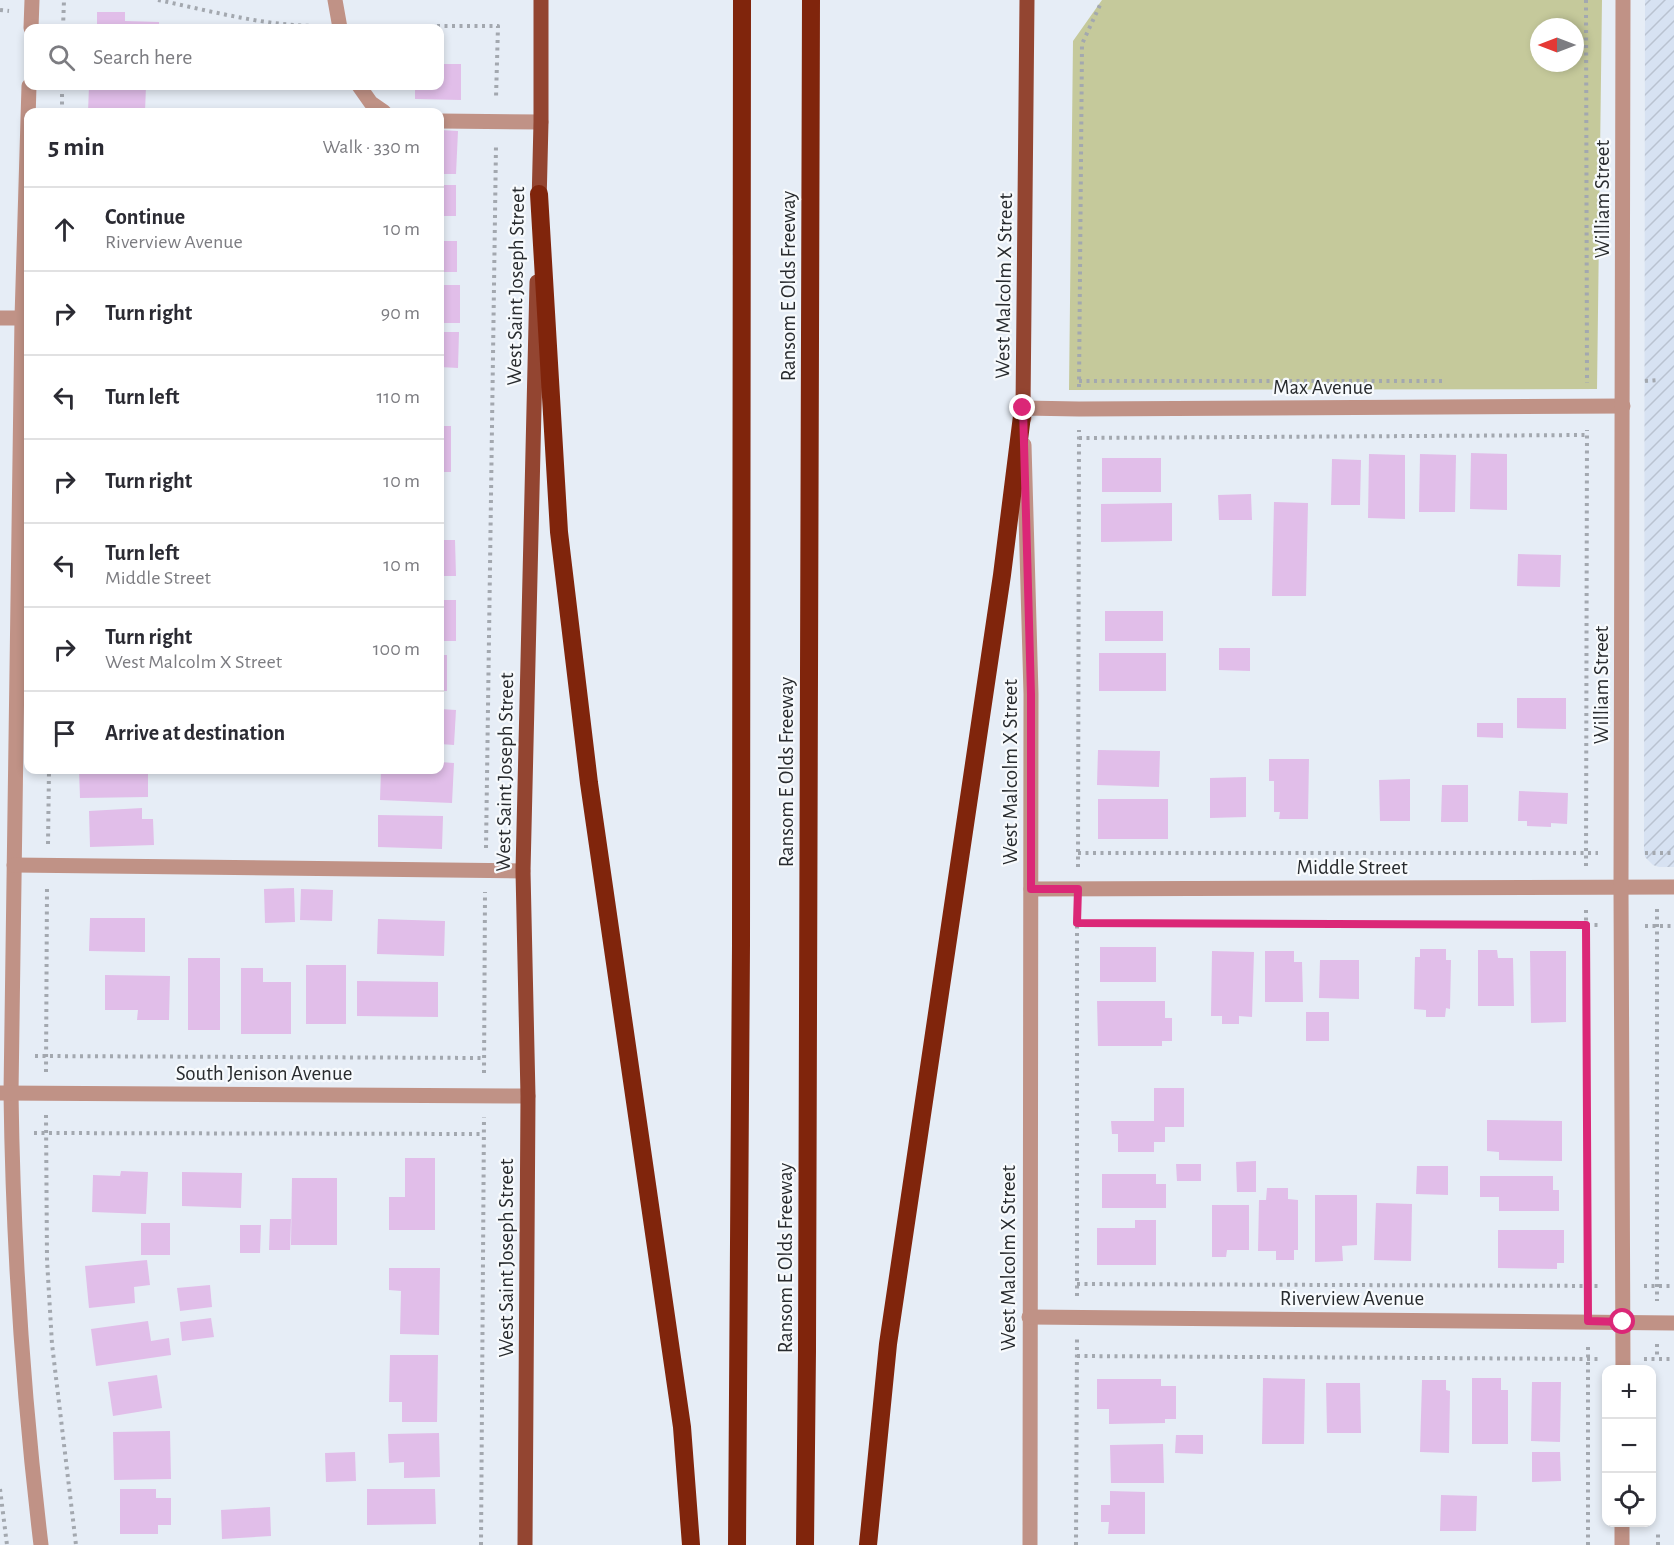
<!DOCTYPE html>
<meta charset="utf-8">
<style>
body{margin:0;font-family:"Alegreya Sans",sans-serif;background:#f2f2f3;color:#2b2b33}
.controls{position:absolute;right:18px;bottom:18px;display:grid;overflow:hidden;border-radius:12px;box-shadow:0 3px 9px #0003}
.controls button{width:54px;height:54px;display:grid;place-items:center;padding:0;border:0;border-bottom:2px solid #e1e1e2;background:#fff;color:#2b2b33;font:30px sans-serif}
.compass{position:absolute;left:1530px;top:18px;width:54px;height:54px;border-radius:50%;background:#fff;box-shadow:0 3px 9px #0003;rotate:270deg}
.stop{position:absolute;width:18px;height:18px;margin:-14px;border:4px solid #db2777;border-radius:50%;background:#fff}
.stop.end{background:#db2777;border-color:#fff;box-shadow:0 2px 6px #0008}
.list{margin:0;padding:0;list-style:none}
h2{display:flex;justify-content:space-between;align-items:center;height:78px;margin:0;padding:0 24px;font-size:26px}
h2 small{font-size:20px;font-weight:400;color:#7c7c81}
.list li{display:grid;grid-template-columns:39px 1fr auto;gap:18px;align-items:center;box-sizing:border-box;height:84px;padding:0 24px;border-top:2px solid #e1e1e2}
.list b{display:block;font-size:22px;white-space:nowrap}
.list p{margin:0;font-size:20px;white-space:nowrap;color:#7c7c81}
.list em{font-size:20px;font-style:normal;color:#7c7c81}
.icon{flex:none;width:33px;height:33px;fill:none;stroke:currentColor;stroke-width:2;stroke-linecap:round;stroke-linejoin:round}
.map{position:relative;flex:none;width:1674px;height:1545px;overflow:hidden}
.search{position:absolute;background:#fff;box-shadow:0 3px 9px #0003;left:24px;top:24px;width:420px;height:66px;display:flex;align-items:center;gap:15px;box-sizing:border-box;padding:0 21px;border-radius:12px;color:#7c7c81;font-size:22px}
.panel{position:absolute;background:#fff;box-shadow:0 3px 9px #0003;left:24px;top:108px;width:420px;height:666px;border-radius:12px}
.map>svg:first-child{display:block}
</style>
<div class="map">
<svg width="1674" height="1545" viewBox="0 0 1674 1545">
<defs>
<pattern id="industrial-furrows" width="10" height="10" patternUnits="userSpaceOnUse" patternTransform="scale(1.5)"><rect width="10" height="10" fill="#d7e2f2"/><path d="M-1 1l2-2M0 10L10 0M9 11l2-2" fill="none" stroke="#b9c2d0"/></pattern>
</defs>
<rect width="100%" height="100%" fill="#e6edf6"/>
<path fill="url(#industrial-furrows)" d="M1645 0H1674V867H1659L1653 865 1645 857 1644 852Z"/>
<path fill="#c5c99b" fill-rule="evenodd" d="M1102 0H1602L1597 389 1069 390 1073 41ZM1539 27H1575V63H1539Z"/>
<g fill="#e1bee9">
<path d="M97 12H125V21L159 22V28H91V25H97Z"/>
<path d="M440 64H461V100L415 99V86H440Z"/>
<path d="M89 86H146L145 112H88Z"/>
<path d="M440 130 458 131 456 174H440Z"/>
<rect x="440" y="185" width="16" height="31"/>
<rect x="440" y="241" width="17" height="31"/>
<rect x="440" y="285" width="20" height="38"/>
<path d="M440 332H459L458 368 440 367Z"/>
<rect x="440" y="426" width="11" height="46"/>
<path d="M1471 453 1507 454V510L1470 509Z"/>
<path d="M1369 454 1405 455V519L1368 518Z"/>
<path d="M1420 454 1456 455 1455 512H1419Z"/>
<rect x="1102" y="458" width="59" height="34"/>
<path d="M1332 459 1361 460 1360 505H1331Z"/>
<path d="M1251 494 1252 520H1219L1218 495Z"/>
<path d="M1274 502 1308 503 1306 596H1272Z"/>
<path d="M1172 503V541L1101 542V504Z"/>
<path d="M440 540H455L456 576H440Z"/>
<path d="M1518 554 1561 555 1560 587 1517 586Z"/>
<rect x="440" y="600" width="16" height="41"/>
<rect x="1105" y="611" width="58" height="30"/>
<path d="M1219 648H1250V671L1219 670Z"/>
<rect x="1099" y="653" width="67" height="38"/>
<rect x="440" y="655" width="7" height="36"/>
<path d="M1517 698H1566V729L1517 728Z"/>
<path d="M440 709 456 710 454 745 440 744Z"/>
<path d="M1477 723H1503V738L1477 737Z"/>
<path d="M1098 750 1160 751 1159 787 1097 785Z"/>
<path d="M1269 759H1309L1308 819H1279L1280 812H1274V781H1269Z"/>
<path d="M440 762 454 763 452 803 380 800 381 770H440Z"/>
<path d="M79 770H148V797L80 798Z"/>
<path d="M1246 777V817L1210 818V778Z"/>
<path d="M1410 779V821H1380L1379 780Z"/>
<path d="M1442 785H1468V822H1441Z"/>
<path d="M1519 791 1568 793 1567 824 1551 823V827L1527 826V821H1518Z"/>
<rect x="1098" y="799" width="70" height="40"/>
<path d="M142 808V819H153L154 845 90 847 89 811Z"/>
<path d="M378 815 443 816 442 849 378 847Z"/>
<path d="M294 888 295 922 265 923 264 889Z"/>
<path d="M301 889 333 890 332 921 300 920Z"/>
<path d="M90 918H145V952L89 951Z"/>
<path d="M378 919 445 921 444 956 377 954Z"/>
<rect x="1100" y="947" width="56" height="35"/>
<path d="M1420 949H1446V960H1451L1450 1009 1446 1008 1445 1017H1426V1010L1414 1009 1415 957H1420Z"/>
<path d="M1478 950H1497L1498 958H1513L1514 1006H1478Z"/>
<path d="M1212 951 1254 952 1252 1017 1239 1016V1024H1222V1016H1211Z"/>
<path d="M1265 951H1294V962H1302L1303 1002H1265Z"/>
<path d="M1530 951H1566V1022L1531 1023Z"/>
<rect x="188" y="958" width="32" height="72"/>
<path d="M1320 960H1359V999L1319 998Z"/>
<rect x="306" y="965" width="40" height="59"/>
<path d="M241 968H263V982H291V1034H241Z"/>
<path d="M105 975 170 976 169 1020H137L138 1010H105Z"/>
<path d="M357 981 438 982V1017L357 1016Z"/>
<path d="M1097 1001H1165V1018H1172V1041H1162V1046H1098Z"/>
<rect x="1306" y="1012" width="23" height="29"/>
<path d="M1154 1088H1184V1127H1165V1142H1154V1152H1118V1134H1112L1111 1121H1154Z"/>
<path d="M1487 1120 1562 1121V1161L1499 1160V1152L1487 1151Z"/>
<path d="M405 1158H435V1230H389V1197H405Z"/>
<path d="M1256 1161V1192H1237L1236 1162Z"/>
<path d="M1176 1164H1201V1181H1177Z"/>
<path d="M1417 1166H1448V1195L1416 1194Z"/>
<path d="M121 1171 148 1172 146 1214 92 1212 93 1175 120 1176Z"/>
<path d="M182 1172 242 1173 241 1208 182 1206Z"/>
<path d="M1102 1174H1156V1184H1166V1208H1102Z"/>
<path d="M1480 1176H1553V1190H1559V1211H1499V1197H1480Z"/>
<path d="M292 1178H337V1245H291Z"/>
<path d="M1267 1188H1288V1199L1298 1200V1250H1294V1260H1276V1251H1258L1259 1200H1266Z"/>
<path d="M1315 1195H1357V1245L1342 1246 1343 1261 1315 1262Z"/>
<path d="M1376 1203 1412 1204 1411 1261 1374 1260Z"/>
<path d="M1212 1205H1249V1250H1227L1226 1257H1212Z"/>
<path d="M270 1219H291L290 1250H269Z"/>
<path d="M1135 1220H1156V1265H1097V1228H1135Z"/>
<rect x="141" y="1223" width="29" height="32"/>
<path d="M240 1225H261L260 1253H240Z"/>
<path d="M1498 1230H1564V1263H1557V1269L1498 1268Z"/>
<path d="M147 1260 150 1285 134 1287 135 1303 89 1308 85 1266Z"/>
<path d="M389 1268H440L439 1335 400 1334 401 1291 389 1290Z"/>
<path d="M210 1285 212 1307 180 1311 177 1288Z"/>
<path d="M211 1318 214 1337 182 1341 180 1322Z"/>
<path d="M148 1321 151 1341 169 1338 171 1355 96 1366 91 1329Z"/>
<path d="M390 1355H438L437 1422H402V1402H389Z"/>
<path d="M157 1375 162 1408 113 1416 108 1382Z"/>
<path d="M1263 1378 1305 1379 1304 1444H1262Z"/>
<path d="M1472 1378H1501V1390H1508V1444H1472Z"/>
<path d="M1097 1379H1161V1386H1176V1419H1165V1423L1109 1424V1409H1097Z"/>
<path d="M1422 1380H1446V1390L1450 1391 1449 1453 1420 1452Z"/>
<path d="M1532 1382H1561L1560 1442 1531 1441Z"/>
<path d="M1326 1383H1360L1361 1433H1327Z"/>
<path d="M170 1431 171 1479 114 1480 113 1432Z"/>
<path d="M439 1433 440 1477 404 1478V1462L389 1463 388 1434Z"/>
<path d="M1176 1435H1203V1454L1175 1453Z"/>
<path d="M1163 1444 1164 1483H1111L1110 1445Z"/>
<path d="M355 1452 356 1481 326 1482 325 1453Z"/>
<path d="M1532 1452H1560L1561 1481 1532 1482Z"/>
<path d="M120 1489H156V1498H171V1525H158V1534H120Z"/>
<path d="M367 1489H435L436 1524 367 1525Z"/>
<path d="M1110 1491 1145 1492V1534H1108L1109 1522H1101V1505H1110Z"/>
<path d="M1441 1495 1477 1496 1476 1531H1440Z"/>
<path d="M270 1507 271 1536 222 1539 221 1510Z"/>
</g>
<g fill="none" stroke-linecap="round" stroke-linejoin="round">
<g stroke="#a3a8af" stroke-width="4" stroke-dasharray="3 4.5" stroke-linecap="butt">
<path d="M158 0C211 11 265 26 318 26"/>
<path d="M1586 0 1587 383"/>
<path d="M0 10 9 11"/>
<path d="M362 26H498L496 98"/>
<path d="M63 28 64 0"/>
<path d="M62 112V86"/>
<path d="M1079 381H1445"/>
<path d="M1645 381 1659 380"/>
<path d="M1079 387 1082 44 1100 5"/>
<path d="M1079 438 1587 435"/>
<path d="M48 844 49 770"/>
<path d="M486 848 496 145"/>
<path d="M1078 853H1598"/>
<path d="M1645 853H1674"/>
<path d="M1586 866 1587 430"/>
<path d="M1078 867 1079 430"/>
<path d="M1657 909V1301"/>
<path d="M1586 910 1588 1301"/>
<path d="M1077 923 1598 925"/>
<path d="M1645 926H1674"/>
<path d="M35 1056 484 1058"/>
<path d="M46 1072 47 887"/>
<path d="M484 1073 485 892"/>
<path d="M46 1115 47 1260 52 1344 76 1545"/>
<path d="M34 1133 484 1134"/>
<path d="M1077 1284 1601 1286"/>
<path d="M1644 1286H1674"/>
<path d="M1077 1296V910"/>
<path d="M1657 1344V1359"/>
<path d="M1077 1356 1601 1359"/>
<path d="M1644 1359H1674"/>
<path d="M0 1489 7 1545"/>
<path d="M481 1545 484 1117"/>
<path d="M1076 1545 1077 1339"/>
<path d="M1588 1545V1345"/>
<path d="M1658 1545V1530"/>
</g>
<g stroke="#c09286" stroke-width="15">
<path d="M335 0 340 28"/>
<path d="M31 28 32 0"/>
<path d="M29 86 22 318 11 1093C13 1244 23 1395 41 1545"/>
<path d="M359 86 371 103 384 112"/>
<path d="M440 121 541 122"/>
<path d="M0 318H22"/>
<path d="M1024 418 1023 408 1079 409 1623 406"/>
<path d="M1024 445 1031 694 1030 1545"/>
<path d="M14 865 523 871"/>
<path d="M1031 889 1674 887"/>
<path d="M0 1093 528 1096"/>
<path d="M1029 1317 1674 1323"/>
<path d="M1623 1370 1621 888 1623 0"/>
<path d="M1622 1545V1522"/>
</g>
<g stroke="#934531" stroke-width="15">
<path d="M539 204 541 122V0"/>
<path d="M1023 408 1027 0"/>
<path d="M525 1545 528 1096 523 871 537 282"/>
</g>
<g stroke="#80250c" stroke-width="18">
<path d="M539 194 559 532 589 783 682 1427 691 1545"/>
<path d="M737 1545 741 945 742 0"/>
<path d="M805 1545 807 1351 811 0"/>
<path d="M868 1545 888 1344 1002 575 1023 408"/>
</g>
</g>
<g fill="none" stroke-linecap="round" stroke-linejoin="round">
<path stroke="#db2777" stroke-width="8" d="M1023 408 1031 694V889H1078L1077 923 1586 925 1588 1321 1623 1322"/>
</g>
<g text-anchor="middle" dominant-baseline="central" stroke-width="4.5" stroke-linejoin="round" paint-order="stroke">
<g font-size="21" fill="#282b2e" stroke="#f7fafd">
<text transform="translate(1602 199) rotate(-90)">William Street</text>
<text transform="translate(516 286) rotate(-89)">West Saint Joseph Street</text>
<text transform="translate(788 286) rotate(-90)">Ransom E Olds Freeway</text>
<text transform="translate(1004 286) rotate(-89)">West Malcolm X Street</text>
<text x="1323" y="387">Max Avenue</text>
<text transform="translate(1601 685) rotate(-90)">William Street</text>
<text transform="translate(505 772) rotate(-89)">West Saint Joseph Street</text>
<text transform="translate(786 772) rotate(-90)">Ransom E Olds Freeway</text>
<text transform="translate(1010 772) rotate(-90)">West Malcolm X Street</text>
<text x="1352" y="867">Middle Street</text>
<text x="264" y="1073">South Jenison Avenue</text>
<text transform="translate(506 1258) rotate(-90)">West Saint Joseph Street</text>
<text transform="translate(785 1258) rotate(-90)">Ransom E Olds Freeway</text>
<text transform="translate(1008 1258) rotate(-90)">West Malcolm X Street</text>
<text x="1352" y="1298">Riverview Avenue</text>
</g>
</g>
</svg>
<div class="controls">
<button>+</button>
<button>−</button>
<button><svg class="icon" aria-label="locate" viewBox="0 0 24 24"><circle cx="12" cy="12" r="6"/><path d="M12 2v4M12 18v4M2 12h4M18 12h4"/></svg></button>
</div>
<svg class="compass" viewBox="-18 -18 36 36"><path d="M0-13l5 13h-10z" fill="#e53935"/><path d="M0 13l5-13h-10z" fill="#7c7c81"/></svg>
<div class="stop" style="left:1623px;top:1322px"></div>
<div class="stop end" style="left:1023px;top:408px"></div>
<div class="search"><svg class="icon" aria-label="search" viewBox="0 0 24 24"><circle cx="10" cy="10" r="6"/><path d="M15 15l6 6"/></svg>Search here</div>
<section class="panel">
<h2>5 min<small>Walk · 330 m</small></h2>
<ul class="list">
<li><svg class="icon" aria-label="ahead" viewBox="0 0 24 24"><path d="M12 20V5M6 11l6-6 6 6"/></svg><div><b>Continue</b><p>Riverview Avenue</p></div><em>10 m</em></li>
<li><svg class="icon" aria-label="right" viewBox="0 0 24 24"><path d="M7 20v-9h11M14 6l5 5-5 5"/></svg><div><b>Turn right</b></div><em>90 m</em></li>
<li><svg class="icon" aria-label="left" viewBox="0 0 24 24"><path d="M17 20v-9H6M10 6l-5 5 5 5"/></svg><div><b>Turn left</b></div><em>110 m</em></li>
<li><svg class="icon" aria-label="right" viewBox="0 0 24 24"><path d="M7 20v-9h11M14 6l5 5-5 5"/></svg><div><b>Turn right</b></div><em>10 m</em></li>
<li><svg class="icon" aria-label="left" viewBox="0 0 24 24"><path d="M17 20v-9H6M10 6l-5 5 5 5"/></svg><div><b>Turn left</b><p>Middle Street</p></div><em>10 m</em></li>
<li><svg class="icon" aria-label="right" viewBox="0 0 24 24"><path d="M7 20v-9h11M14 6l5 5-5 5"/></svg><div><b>Turn right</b><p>West Malcolm X Street</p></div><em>100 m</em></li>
<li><svg class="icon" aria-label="arrive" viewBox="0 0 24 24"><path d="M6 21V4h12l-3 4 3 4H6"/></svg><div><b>Arrive at destination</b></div></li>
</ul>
</section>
</div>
